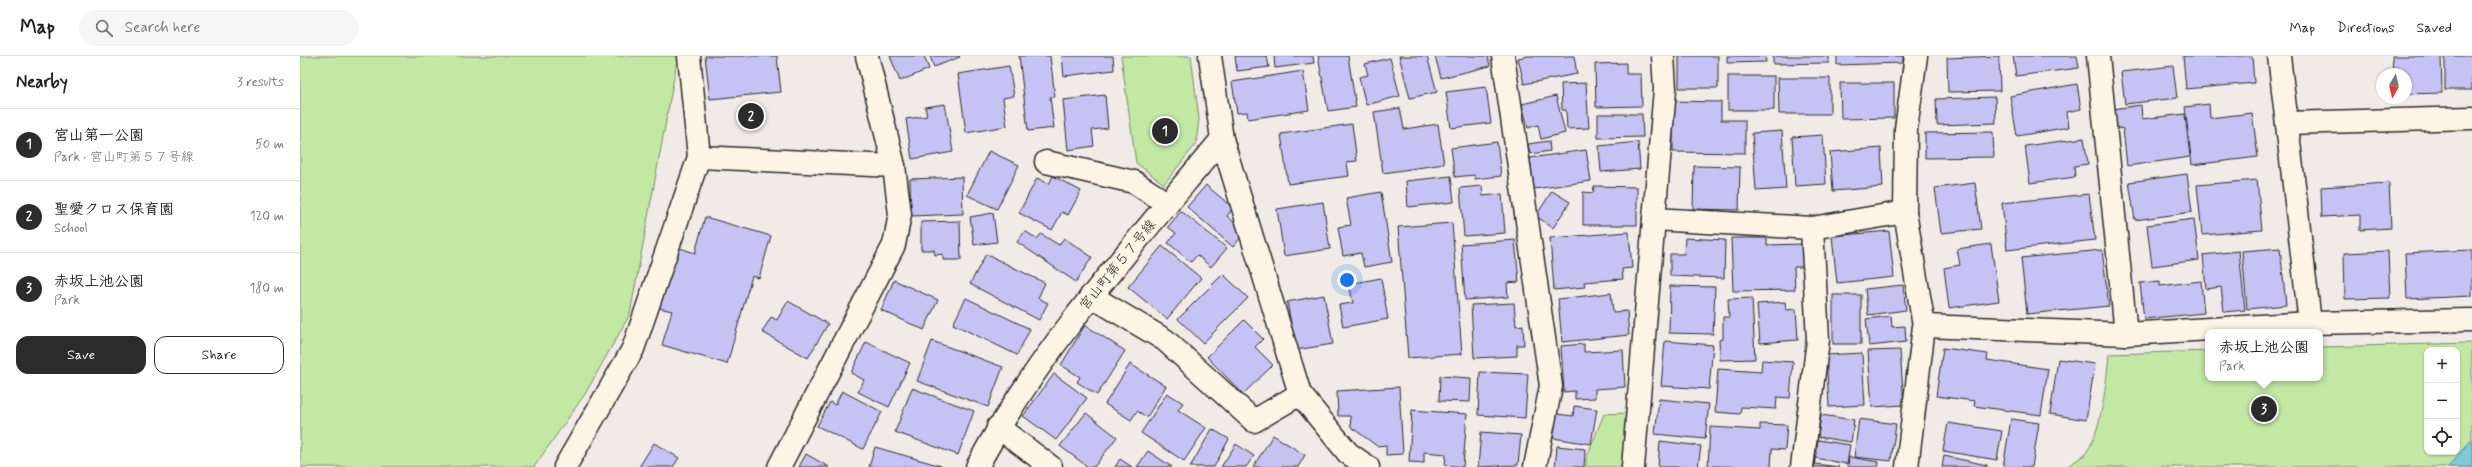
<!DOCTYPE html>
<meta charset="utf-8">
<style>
body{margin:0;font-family:Mynerve,"Klee One",sans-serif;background:#f6f6f6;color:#222}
.controls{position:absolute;right:12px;bottom:12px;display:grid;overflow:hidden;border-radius:8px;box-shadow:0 1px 3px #0004}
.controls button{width:36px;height:36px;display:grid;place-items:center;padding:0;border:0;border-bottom:1px solid #e0e0e0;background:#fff;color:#222;font:20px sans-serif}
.compass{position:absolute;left:2076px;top:12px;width:36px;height:36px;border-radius:50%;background:#fff;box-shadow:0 1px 3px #0004;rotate:188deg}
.you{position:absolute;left:1047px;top:224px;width:14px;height:14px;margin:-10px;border:3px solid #fff;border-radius:50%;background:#1a73e8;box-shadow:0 0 0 6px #1a73e833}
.badge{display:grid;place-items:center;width:26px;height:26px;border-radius:50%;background:#2b2b2b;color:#fff;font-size:13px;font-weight:700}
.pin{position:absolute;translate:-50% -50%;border:2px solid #fff;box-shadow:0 1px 4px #0006}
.popup{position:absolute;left:1905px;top:273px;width:118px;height:52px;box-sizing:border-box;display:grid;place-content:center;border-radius:8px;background:#fff;filter:drop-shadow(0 1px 3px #0005);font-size:13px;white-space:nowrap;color:#767676}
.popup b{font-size:15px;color:#222}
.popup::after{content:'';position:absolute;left:50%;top:100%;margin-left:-8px;border:8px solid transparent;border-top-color:#fff}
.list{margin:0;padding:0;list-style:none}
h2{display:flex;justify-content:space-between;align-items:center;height:52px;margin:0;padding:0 16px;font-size:17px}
h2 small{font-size:13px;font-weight:400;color:#767676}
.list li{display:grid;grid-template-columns:26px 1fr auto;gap:12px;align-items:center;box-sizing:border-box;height:72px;padding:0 16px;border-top:1px solid #e0e0e0}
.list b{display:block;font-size:15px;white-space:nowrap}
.list p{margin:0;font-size:13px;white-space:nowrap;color:#767676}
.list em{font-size:13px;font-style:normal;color:#767676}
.actions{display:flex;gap:8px;padding:12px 16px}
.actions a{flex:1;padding:9px 0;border:1px solid #2b2b2b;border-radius:12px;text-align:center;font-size:14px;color:#2b2b2b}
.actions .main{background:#2b2b2b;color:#fff}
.icon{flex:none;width:22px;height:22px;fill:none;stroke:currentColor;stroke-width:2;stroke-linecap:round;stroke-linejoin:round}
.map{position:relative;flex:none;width:2172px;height:411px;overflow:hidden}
header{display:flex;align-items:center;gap:24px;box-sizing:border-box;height:56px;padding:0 20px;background:#fff;border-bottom:1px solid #e0e0e0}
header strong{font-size:19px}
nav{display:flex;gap:22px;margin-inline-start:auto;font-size:14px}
.search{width:280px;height:36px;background:#f6f6f6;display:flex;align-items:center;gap:10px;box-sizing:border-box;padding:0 14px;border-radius:22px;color:#767676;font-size:15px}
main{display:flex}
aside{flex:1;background:#fff}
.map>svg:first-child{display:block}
</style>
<header>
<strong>Map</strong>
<div class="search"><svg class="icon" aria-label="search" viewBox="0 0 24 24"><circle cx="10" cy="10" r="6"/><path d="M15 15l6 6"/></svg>Search here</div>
<nav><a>Map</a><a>Directions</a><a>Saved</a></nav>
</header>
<main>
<aside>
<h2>Nearby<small>3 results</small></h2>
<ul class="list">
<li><span class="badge">1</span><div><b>宮山第一公園</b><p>Park · 宮山町第５７号線</p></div><em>50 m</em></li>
<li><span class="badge">2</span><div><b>聖愛クロス保育園</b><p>School</p></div><em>120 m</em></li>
<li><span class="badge">3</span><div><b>赤坂上池公園</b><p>Park</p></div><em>180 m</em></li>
</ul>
<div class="actions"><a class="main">Save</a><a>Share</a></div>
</aside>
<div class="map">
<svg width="2172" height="411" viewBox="0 0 2172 411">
<rect width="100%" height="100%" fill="#f1ebe8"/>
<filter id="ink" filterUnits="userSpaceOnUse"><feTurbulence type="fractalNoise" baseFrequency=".025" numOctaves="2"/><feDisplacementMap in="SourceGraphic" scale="8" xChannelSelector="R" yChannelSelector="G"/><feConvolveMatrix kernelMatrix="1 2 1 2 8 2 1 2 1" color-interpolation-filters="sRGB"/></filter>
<g filter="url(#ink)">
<g fill="#c2e8a3" stroke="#768a67" fill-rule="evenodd">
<path d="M0 0H378L330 258 285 338 234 411H0Z"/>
<path d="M821 0H891L899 63 896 88 864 128 836 107Z"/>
<path d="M2172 287V411H1766C1772 407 1779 403 1784 399 1801 382 1807 321 1809 298L1908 295V322H2020V291ZM2127 294H2157V396H2127Z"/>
<path d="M1327 357 1321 411H1286V403L1304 358Z"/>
</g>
<path fill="#7dcadc" stroke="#5c8a95" d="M2172 383V411H2148Z"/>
<g fill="#c6c2f4" stroke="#2b2b2b">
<path d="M405 0H477L481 36 410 43Z"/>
<path d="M590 0H624L629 13 600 25Z"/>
<path d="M630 0H659L660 1 634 11Z"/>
<path d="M719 0H750L755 41H750L754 72 728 75Z"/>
<path d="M762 0H813L814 14 764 20Z"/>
<path d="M935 0H967L969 11 937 15Z"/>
<path d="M974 0H1013L1014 7 975 12Z"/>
<path d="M1018 0H1048L1056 51 1028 55Z"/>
<path d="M1099 0H1127L1137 36 1110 42Z"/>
<path d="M1135 0H1188L1190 10 1141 22Z"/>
<path d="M1228 0H1274L1277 18 1224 28 1218 2Z"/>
<rect x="1379" y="0" width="39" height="32"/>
<path d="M1427 0H1465L1466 6 1427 7Z"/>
<path d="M1473 0H1529V7L1473 8Z"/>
<path d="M1537 0H1603V7L1537 9Z"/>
<path d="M1699 0 1700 35 1648 36 1647 2Z"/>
<path d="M1713 0H1777L1779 12 1716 20Z"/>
<path d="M1883 0H1952L1954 27 1886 33Z"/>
<path d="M2092 0H2141L2142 37 2106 38V18H2093Z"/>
<rect x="2145" y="0" width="27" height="34"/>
<path d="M1090 2 1100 40 1066 49 1059 21 1068 19 1065 8Z"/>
<path d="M1326 7V18H1341L1342 50 1296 51 1295 8Z"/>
<path d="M709 10 714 40 703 42 707 70 666 77 658 18Z"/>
<path d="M1873 10 1877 42 1825 48 1821 16Z"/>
<path d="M1003 15 1009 54 948 63 947 56 937 57 932 26Z"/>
<rect x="1428" y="20" width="46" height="34"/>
<path d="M1478 22H1530V58H1479Z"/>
<path d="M1286 27 1289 72 1267 73 1266 54H1262L1261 28Z"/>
<path d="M1540 27H1594V62L1541 63Z"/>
<path d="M1777 28 1781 53 1767 56 1769 71 1717 80 1710 40Z"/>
<path d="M1186 31 1191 67 1151 72 1146 36Z"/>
<path d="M805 39 808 72 792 74 794 90 768 94 763 44Z"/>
<path d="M1256 40 1265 77 1241 83 1238 69 1228 72 1222 48Z"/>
<path d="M1695 41 1696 67 1637 69 1636 43Z"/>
<path d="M1373 45 1421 46V64H1445V97L1373 96Z"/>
<path d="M645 48 653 96 612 103 606 63 627 60 625 51Z"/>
<path d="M1909 48 1910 62 1952 57 1958 101 1892 109 1885 51Z"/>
<path d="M1841 49 1842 63 1885 58 1890 101 1827 110 1823 73 1815 71 1813 53Z"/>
<path d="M1100 52 1104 73 1138 68 1144 108 1083 117 1074 56Z"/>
<path d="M1298 58H1342L1343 81 1298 82Z"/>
<path d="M1052 68 1057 105 1047 106 1049 120 988 128 981 78Z"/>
<path d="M1482 75 1486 133 1456 135 1452 77Z"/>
<path d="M1693 76 1694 101 1625 102V77Z"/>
<path d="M1523 79 1526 128 1495 130 1492 81Z"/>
<path d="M1784 82 1788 108 1774 110 1775 121 1730 127 1725 90Z"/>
<path d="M1249 85 1250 95 1230 98 1228 88Z"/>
<path d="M1197 86 1201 120 1175 123 1174 119 1155 121 1151 92Z"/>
<path d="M1338 86 1340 113 1301 116 1299 90Z"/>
<path d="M1581 92 1583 131 1533 135 1530 96Z"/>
<path d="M1286 94 1291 125 1234 133 1230 102Z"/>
<path d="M689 95 719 109 697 153 667 139Z"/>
<path d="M1394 110 1440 111 1439 154 1393 153Z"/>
<path d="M1887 118 1892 156 1835 164 1829 126Z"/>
<path d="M753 120 781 135 768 159 762 156 752 174 719 157 737 122 749 128Z"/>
<path d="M1151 120 1154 146 1108 151 1106 125Z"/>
<path d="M662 121 663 158 611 160 610 123Z"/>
<path d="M1957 124 1962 174 1902 179 1897 129Z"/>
<path d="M1675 127 1681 173 1641 177 1635 132Z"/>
<path d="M2089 127 2091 172 2060 174V159L2022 161 2021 131Z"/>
<path d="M906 129 933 152 927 160 945 176 933 191 887 151Z"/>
<path d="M1182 130 1183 140 1202 138 1205 177 1164 180 1160 132Z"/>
<path d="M1294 130 1337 131V169H1283V136L1293 137Z"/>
<path d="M1252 135 1270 146 1253 172 1236 160Z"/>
<path d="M1081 136 1092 206 1064 211 1061 197 1043 200 1038 171 1051 169 1046 142Z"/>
<path d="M1789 138 1795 184 1707 194 1702 147Z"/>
<path d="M1023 146 1030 193 984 200 977 153Z"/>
<path d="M881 155 927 192 911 211 897 199 891 206 868 187 876 177 868 171Z"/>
<path d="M693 157 697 186 674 189 670 161Z"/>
<path d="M405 161 471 180 459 222 452 220 427 308 362 289 372 255 359 252 377 191 395 197Z"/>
<path d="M1894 163 1899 204 1852 210 1847 169Z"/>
<path d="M660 165 661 204H643V198L635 199 634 194H621V166Z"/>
<path d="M1152 167 1162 298 1108 302 1098 171Z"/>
<path d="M725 175 737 183 741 178 759 189 764 182 792 201 776 226 717 186Z"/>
<path d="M1589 175 1594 221 1537 227 1532 180Z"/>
<path d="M1329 176 1332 212 1322 213 1323 223 1284 226 1285 231 1254 234 1250 182Z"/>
<path d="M1385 182 1425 184 1424 222 1370 220V198H1384Z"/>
<path d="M1431 182H1467V189L1503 188 1504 211H1494L1495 234 1433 235Z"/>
<path d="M1215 184 1219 226 1207 227 1208 241 1165 244 1161 188Z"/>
<path d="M1691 188 1699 245 1649 252 1644 212 1660 209 1657 193Z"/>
<path d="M862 190 901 222 867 263 828 231Z"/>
<path d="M1980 192 1986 249 1947 253 1942 195Z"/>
<path d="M1802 194 1809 250 1727 258 1721 202Z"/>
<path d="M2172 194V240L2107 243 2105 197Z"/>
<path d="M1939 195 1945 254 1924 256 1921 231 1906 233 1903 199Z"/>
<path d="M2088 195 2090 242 2045 243 2044 197Z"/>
<path d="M686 198 745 227 738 242 748 247 739 264 670 228Z"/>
<path d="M923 218 948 242 903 287 878 263Z"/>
<path d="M1081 222 1088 263 1043 271 1039 249 1053 247 1049 228Z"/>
<path d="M594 224 638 244 624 274 581 254Z"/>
<path d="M1860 225V230L1901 225 1904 257 1844 263 1840 227Z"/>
<path d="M1603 229 1606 254 1568 259 1565 233Z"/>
<path d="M1370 230 1415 231 1413 278 1369 277Z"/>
<path d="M1311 237 1313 256 1327 255 1329 279 1262 286 1258 243Z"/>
<path d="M1024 239 1033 288 996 294 987 246Z"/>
<rect x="1533" y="239" width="28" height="49"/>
<path d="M666 242 730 273 717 299 653 268Z"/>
<path d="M1452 242 1455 303 1420 304 1419 284 1423 283V261H1429L1428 243Z"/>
<path d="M488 245 528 268 508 302 462 276 471 261 477 264Z"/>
<path d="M1485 246 1486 254 1496 253 1498 284 1460 287 1457 248Z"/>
<path d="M1214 247 1216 270 1223 269 1224 289H1217V300L1174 302 1171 249Z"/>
<path d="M1591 260 1592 271 1605 270 1606 286 1569 290 1566 263Z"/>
<path d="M944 264 963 283 955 291 973 309 943 338 907 301Z"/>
<path d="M785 269 825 295 797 339 777 326 780 321 761 309Z"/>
<path d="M632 285 703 311 688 351 617 325Z"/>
<path d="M1365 285 1413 289 1409 333 1361 330Z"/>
<path d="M566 286 610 307 589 351 558 336 564 324 551 317Z"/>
<path d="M1284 288V296L1323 294 1325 331 1295 333V342L1275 343V335L1264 336 1261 290Z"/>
<path d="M1643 292 1688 298 1687 304 1748 313 1741 359 1674 350 1675 345 1636 340Z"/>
<path d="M1600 294 1604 349 1572 351 1568 295Z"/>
<path d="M1562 297 1565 349 1529 351 1526 299Z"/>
<path d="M1758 303 1795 308 1786 364 1750 358Z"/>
<path d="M1462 304 1493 306 1490 342 1477 341 1476 353 1441 351 1440 358 1415 356 1418 313 1461 316Z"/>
<path d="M830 308 866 330 847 361 837 355 831 364 805 348Z"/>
<path d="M1180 316 1228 318 1225 362 1178 359Z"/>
<path d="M754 318 787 342 756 384 723 360Z"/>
<path d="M1140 320 1171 322 1170 346 1139 345Z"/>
<path d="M1099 331 1103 398 1086 399V389L1077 390 1051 371 1050 360H1038L1037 335Z"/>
<path d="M612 332 674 355 658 399 595 376Z"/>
<path d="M542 335 582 356 563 393 517 370 530 346 535 349Z"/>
<path d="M867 337 883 347 878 354 906 372 884 405 841 377Z"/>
<path d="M1359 343 1409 348 1405 383 1355 378Z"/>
<path d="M1274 350 1297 353 1291 388 1253 382 1257 358 1273 360Z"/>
<path d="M1112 354 1167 358 1163 411 1145 409 1146 398 1124 396V407L1109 406Z"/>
<path d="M786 357 817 381 794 411H788L760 390Z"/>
<path d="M1521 359 1554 364 1551 386 1518 381Z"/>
<path d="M1559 363 1596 368 1591 405 1554 401Z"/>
<path d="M1711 363 1739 367 1732 411H1703Z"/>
<path d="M1648 367 1702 375 1697 404 1643 395Z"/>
<path d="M1460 368 1487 369 1485 394 1472 393 1471 411 1408 410 1410 371 1460 374Z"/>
<path d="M912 373 929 383 914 411H890Z"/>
<path d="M1181 376 1221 379 1218 409 1178 411Z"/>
<path d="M973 379 1005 399 998 411H953Z"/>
<path d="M1518 384 1550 389 1547 408 1515 402Z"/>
<path d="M1360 385 1401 390 1398 411H1358Z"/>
<path d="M354 387 379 402 373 411H339Z"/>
<path d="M936 388 954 400 946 411H921Z"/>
<path d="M1257 390 1285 393 1284 411H1255Z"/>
<path d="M575 391 641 410V411H569Z"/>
<path d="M848 395 872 411H837Z"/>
<path d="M506 398 529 411H499Z"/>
<path d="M1644 400 1687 409V411H1642Z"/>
<path d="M1549 401 1579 406 1578 411H1548Z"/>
<path d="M820 403 832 411H815Z"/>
<path d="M1515 408 1539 411H1514Z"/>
</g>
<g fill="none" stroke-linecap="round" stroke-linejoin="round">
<defs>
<g id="minor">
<path d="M910 0 922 83 1000 338 1048 397 1068 411"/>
<path d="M1203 0 1251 330 1235 411"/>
<path d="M1798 0 1826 278"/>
<path d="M1979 0 2010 267"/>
<path d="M1987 67 2172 62"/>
<path d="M399 101 594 110"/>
<path d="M746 106 834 126 868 148"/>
<path d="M1354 163 1512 172"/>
<path d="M791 240 865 284 954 365 1000 338"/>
<path d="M1624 270 1826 278 2010 267 2172 264"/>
<path d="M698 371 751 411"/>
<path d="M265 411 333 293 399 101 389 0"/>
<path d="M479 411 594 189 600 158 594 110 567 0"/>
<path d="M677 411C740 292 836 186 922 83"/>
<path d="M1333 411 1365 33 1363 0"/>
<path d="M1502 411 1518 284 1512 172 1605 156"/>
<path d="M1607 411 1624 270 1605 156 1606 73 1616 0"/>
</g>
</defs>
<use href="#minor" stroke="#2b2b2b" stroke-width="25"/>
<use href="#minor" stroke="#fcf5e5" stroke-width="22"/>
</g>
</g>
<g text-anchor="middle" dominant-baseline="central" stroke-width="4" stroke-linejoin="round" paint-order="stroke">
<g font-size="14" fill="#2b2b2b" stroke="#fcf5e5">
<text transform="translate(818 209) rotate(-51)">宮山町第５７号線</text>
</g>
</g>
</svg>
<div class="controls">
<button>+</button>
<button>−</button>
<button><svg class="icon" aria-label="locate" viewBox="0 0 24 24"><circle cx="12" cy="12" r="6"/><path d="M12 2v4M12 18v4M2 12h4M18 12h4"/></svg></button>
</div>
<svg class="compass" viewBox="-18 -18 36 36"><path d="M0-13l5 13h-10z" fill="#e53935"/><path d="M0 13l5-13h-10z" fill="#767676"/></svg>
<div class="you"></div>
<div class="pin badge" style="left:865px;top:75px">1</div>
<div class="pin badge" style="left:451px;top:60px">2</div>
<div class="pin badge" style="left:1964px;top:353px">3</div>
<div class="popup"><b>赤坂上池公園</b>Park</div>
</div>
</main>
